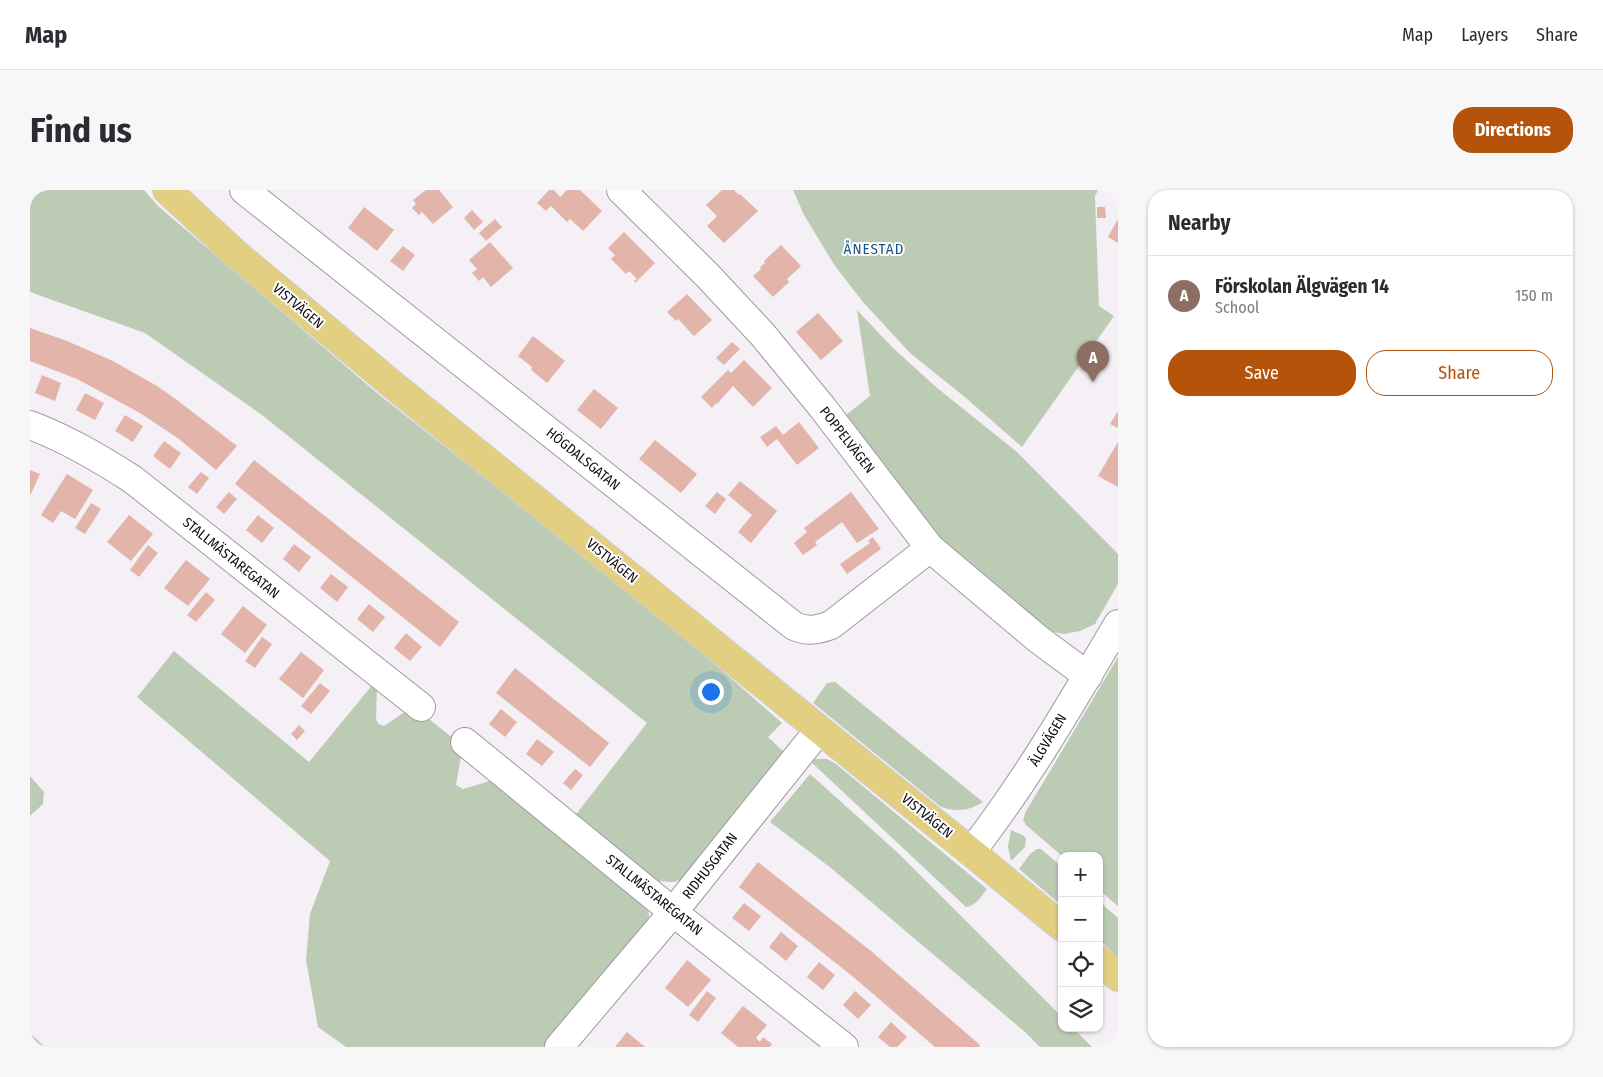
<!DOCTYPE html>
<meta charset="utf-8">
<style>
body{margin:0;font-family:"Fira Sans Condensed",sans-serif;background:#f7f7f7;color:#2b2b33}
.controls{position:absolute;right:15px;bottom:15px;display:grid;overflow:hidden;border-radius:10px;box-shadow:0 1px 4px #0004}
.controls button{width:45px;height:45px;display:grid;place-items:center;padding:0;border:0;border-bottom:1px solid #e1e1e2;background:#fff;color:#2b2b33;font:25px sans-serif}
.you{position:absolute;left:680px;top:501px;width:18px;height:18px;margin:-12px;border:4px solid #fff;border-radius:50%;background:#1a73e8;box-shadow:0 0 0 8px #1a73e833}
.badge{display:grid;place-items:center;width:32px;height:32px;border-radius:50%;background:#b45309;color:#fff;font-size:16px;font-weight:700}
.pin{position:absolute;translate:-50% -41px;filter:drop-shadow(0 1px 2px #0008)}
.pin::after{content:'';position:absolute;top:26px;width:18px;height:15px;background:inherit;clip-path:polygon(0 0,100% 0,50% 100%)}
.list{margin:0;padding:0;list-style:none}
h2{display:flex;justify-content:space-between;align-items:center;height:65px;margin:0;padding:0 20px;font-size:21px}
h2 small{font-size:16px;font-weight:400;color:#7c7c81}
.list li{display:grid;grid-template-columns:32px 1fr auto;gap:15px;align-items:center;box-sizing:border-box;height:80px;padding:0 20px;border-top:1px solid #e1e1e2}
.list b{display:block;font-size:19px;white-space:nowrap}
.list p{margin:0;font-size:16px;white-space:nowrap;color:#7c7c81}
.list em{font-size:16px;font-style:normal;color:#7c7c81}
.actions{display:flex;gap:10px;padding:15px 20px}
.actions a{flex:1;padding:11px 0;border:1px solid #b45309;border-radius:20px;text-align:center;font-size:18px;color:#b45309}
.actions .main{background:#b45309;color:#fff}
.icon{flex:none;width:28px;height:28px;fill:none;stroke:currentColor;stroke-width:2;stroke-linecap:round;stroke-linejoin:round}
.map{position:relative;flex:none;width:1088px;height:857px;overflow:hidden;border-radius:20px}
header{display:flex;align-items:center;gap:30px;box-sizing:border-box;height:70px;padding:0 25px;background:#fff;border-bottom:1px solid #e1e1e2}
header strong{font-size:24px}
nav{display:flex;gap:28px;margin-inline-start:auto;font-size:18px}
.intro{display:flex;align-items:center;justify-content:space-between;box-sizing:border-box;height:120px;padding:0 30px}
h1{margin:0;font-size:35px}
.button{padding:12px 22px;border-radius:20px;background:#b45309;color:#fff;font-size:18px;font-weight:700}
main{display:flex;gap:30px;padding:0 30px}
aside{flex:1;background:#fff;border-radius:20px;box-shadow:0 1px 4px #0004}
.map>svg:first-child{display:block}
</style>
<header>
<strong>Map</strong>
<nav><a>Map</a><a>Layers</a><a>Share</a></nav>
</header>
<div class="intro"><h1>Find us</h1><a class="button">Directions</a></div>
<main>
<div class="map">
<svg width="1088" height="857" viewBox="0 0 1088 857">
<rect width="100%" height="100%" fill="#f5eff6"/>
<g fill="#bcccb4">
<path d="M0 0H114L128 16 347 203 582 388 668 459 752 533 738 547 756 564 655 688 644 692 626 691 544 627 617 533 232 225 115 143 0 102Z"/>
<path d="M763 0H1068L1065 6 1069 116 1084 126 992 257 936 208 880 163 833 112 805 76 774 25Z"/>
<path d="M827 120 863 158 906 197 987 262 1088 364V394L1065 434 1050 441 1034 444 1023 442 908 353 812 228 840 206Z"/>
<path d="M144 461 279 572 344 493 347 497 346 530 349 534 354 536 379 519 389 521 429 553 432 561 426 595 433 599 460 591 466 592 617 715 619 725 617 737 516 857H316L288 837 276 770 280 724 300 671 107 507Z"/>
<path d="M1088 467V716L1069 700V666H1032L996 635 993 630 995 623Z"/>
<path d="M805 492 953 612C939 621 927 622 911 617L783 513 797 493Z"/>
<path d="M784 569H797L806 574 957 699C951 706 946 716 936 717L780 571Z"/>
<path d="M780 584 868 663 1032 827V838H1043L1062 857H1010L995 842 801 678 740 632Z"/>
<path d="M0 586 14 602 13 614 0 626Z"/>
<path d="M981 640 994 646 996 649 995 657 981 671 978 657Z"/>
<path d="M1007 659H1011L1032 677V716L989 679 1000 664Z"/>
<path d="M1069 711 1088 728V767L1069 750Z"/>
<path d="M0 843 15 857H0Z"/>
</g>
<g fill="#e2b4aa">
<path d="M396 0H409L423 17 403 34 392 22 389 25 382 18 386 14 383 10Z"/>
<path d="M519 0H524L530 7 537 0H550L572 21 553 41 540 29 537 32 521 16 516 21 507 13Z"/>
<path d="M692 0H704L709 5 710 4 728 21 694 53 677 36 687 26 676 15Z"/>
<path d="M334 17 364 40 347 61 318 38Z"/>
<path d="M1067 17H1075L1076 28H1067Z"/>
<path d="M442 20 453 32 444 40 434 28Z"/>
<path d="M465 29 472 37 456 51 449 43Z"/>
<path d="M1088 29V53L1078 47Z"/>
<path d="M594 42 625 73 605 93 604 91 607 89 599 81 596 84 581 69 585 65 578 58Z"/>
<path d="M460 52 483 78 461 97 453 87 449 91 442 83 447 79 439 70Z"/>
<path d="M751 55 771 76 757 89 759 92 743 107 723 86 731 79 730 77 735 73 734 71Z"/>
<path d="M373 56 385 65 373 81 360 71Z"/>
<path d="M657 104 682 130 664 146 648 129 646 131 637 122Z"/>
<path d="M788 123 813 151 791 170 766 142Z"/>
<path d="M0 138 37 151 83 171 127 196 147 210 207 256 186 280 149 249 110 223 47 189 0 171Z"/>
<path d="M503 146 535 171 517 193 501 180 502 177 488 166Z"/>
<path d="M702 152 710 159 694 175 686 168Z"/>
<path d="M714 170 742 198 723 217 703 196 687 214 686 213 682 218 671 207 698 180 701 183Z"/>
<path d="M12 185 31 193 25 211 5 203Z"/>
<path d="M564 199 588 218 571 239 547 220Z"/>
<path d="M55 203 74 213 65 230 46 220Z"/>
<path d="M1088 221V238L1080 234Z"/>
<path d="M95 225 113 236 103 252 85 241Z"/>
<path d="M769 232 789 258 767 275 747 249 737 257 730 247 746 236 753 245Z"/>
<path d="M625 250 667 284 651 303 609 269Z"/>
<path d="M134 251 151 263 140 279 123 266Z"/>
<path d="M1088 252V297L1068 286Z"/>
<path d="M224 270 429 432 410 457 205 294Z"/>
<path d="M0 280 10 284 0 306Z"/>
<path d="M171 282 179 288 167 304 158 297Z"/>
<path d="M37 284 63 300 45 329 31 321 23 333 11 325Z"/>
<path d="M710 291 747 321 721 353 708 342 722 325 698 305Z"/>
<path d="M199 302 207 309 194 324 186 317Z"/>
<path d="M687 302 696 309 685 324 675 316Z"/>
<path d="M821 302 849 339 827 353 812 332 785 352 787 355 773 365 764 353 777 342 774 338Z"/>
<path d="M61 313 71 319 55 344 45 338Z"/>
<path d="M99 325 123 344 101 371 77 352Z"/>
<path d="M228 325 244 338 232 353 216 340Z"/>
<path d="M843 347 851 359 817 384 810 374 840 353 838 351Z"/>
<path d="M264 354 281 367 269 382 253 369Z"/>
<path d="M118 355 128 363 109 387 100 380Z"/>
<path d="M156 370 180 389 158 416 134 398Z"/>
<path d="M301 384 318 397 307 412 290 398Z"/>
<path d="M176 402 185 410 166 432 157 425Z"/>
<path d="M339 414 355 427 343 442 327 429Z"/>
<path d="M213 416 237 435 215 463 191 444Z"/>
<path d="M376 443 392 457 380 471 364 458Z"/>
<path d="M232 447 242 454 225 478 215 471Z"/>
<path d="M271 462 294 480 273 508 249 489Z"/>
<path d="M485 478 579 553 560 577 466 503Z"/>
<path d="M290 493 300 501 281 524 271 516Z"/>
<path d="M471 519 487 532 475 547 459 534Z"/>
<path d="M269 535 275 541 267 550 261 544Z"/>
<path d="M507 549 524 562 512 576 496 564Z"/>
<path d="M545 579 553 585 541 600 533 593Z"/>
<path d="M728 672 841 761 950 855 949 857H905L821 785 709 697Z"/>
<path d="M714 713 731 726 719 741 702 728Z"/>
<path d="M751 742 768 756 756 771 739 757Z"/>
<path d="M657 770 681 790 658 817 635 798Z"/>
<path d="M789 772 805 785 793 800 777 787Z"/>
<path d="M677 801 686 808 668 832 659 825Z"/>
<path d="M825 801 841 815 828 829 813 815Z"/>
<path d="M713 816 737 835 726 848 730 852 733 847 742 854 740 857H708L691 843Z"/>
<path d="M861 832 877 847 867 857H860L848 847Z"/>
<path d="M597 842 615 857H585Z"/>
</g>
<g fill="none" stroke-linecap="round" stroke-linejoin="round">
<defs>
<g id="minor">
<path d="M214 0 764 436C777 442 788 440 801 435L900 358"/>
<path d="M591 0 677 85 733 145 792 217 900 358 1008 449 1058 486"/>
<path d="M0 235C37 249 69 268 102 289L391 517"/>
<path d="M435 552 653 730 814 857"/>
<path d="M941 662C997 590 1042 512 1088 434"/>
<path d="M529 857 644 721 789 540"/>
</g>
<g id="major">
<path d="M137 0 206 64 363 195 941 662 1032 737"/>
<path d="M1069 770 1088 787"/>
</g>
</defs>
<use href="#minor" stroke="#9f9aa0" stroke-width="30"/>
<use href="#major" stroke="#cfcfcf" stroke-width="30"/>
<use href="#minor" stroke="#fff" stroke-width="28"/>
<use href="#major" stroke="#e2cf82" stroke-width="28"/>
</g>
<g text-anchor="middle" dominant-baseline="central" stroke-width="4" stroke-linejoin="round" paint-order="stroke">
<g font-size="14" fill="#100e11" stroke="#fff">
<text transform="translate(268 116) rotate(40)">VISTVÄGEN</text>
<text transform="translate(817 250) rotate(52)">POPPELVÄGEN</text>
<text transform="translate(553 269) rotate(39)">HÖGDALSGATAN</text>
<text transform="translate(201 368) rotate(39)">STALLMÄSTAREGATAN</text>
<text transform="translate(582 371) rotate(39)">VISTVÄGEN</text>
<text transform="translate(1018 550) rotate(-59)">ÄLGVÄGEN</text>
<text transform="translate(897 626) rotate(39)">VISTVÄGEN</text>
<text transform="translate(680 676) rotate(-52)">RIDHUSGATAN</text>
<text transform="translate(624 705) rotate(39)">STALLMÄSTAREGATAN</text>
</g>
<g font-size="15" letter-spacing="1" fill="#1b5385" stroke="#fff">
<text x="844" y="59">ÅNESTAD</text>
</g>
</g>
</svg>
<div class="controls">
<button>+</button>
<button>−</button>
<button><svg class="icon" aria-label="locate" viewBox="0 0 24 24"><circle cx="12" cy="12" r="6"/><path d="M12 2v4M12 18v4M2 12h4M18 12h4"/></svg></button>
<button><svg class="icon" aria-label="layers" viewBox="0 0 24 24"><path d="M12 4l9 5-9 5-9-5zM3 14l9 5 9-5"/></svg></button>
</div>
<div class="you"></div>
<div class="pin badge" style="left:1063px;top:192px;background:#8d6e63">A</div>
</div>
<aside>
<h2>Nearby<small></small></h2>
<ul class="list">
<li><span class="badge" style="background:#8d6e63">A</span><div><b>Förskolan Älgvägen 14</b><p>School</p></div><em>150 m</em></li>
</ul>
<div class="actions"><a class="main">Save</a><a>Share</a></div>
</aside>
</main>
